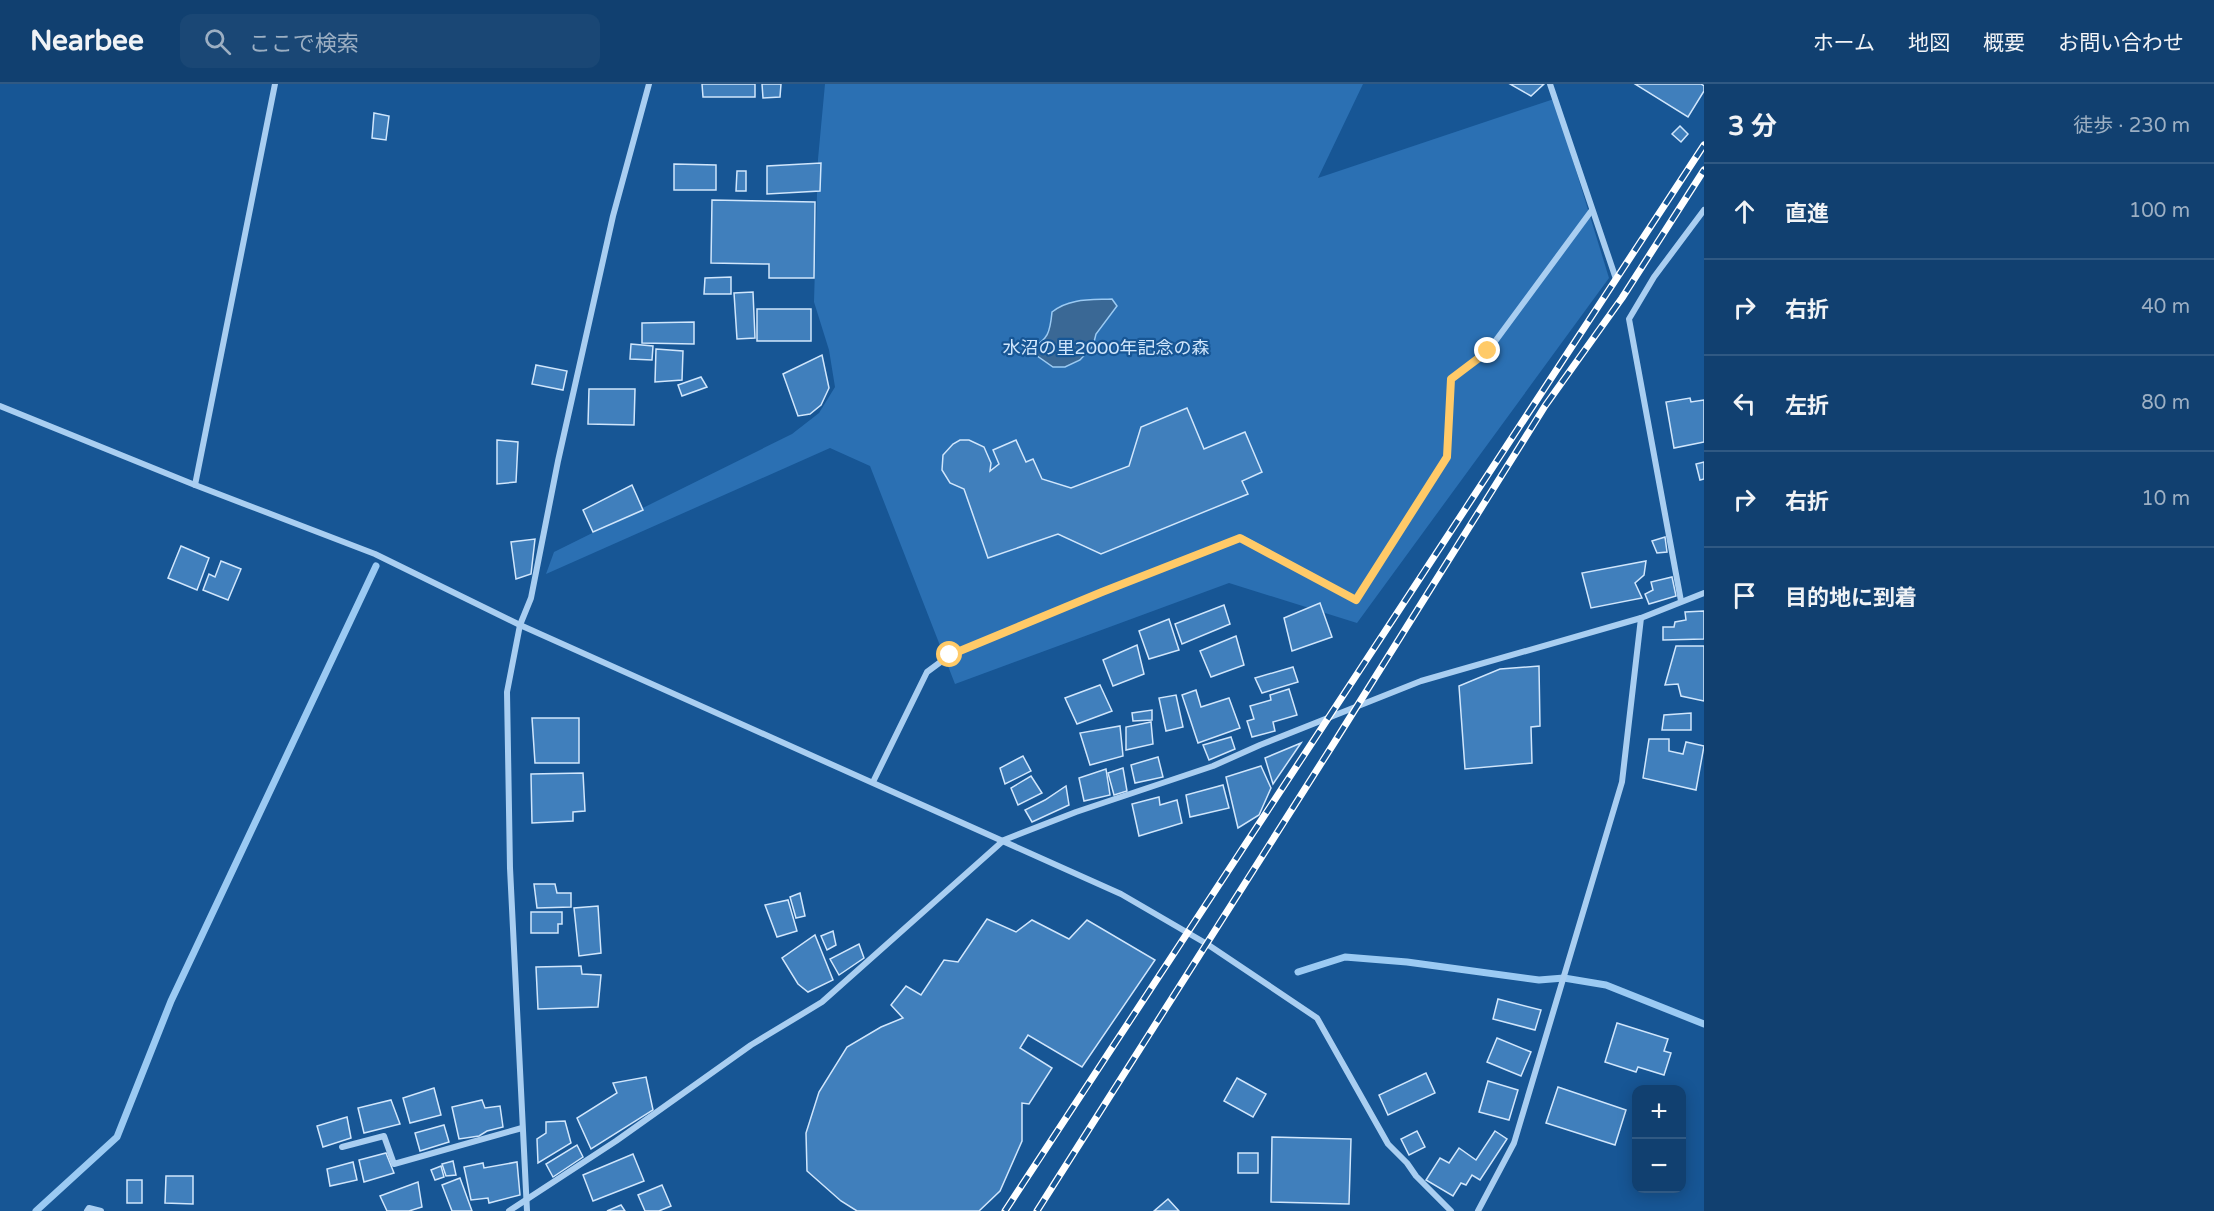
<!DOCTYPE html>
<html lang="ja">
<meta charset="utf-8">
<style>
body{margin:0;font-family:"Varela Round","Noto Sans JP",sans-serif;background:#1a4775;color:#f1f3f6}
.controls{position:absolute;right:18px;bottom:18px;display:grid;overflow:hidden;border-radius:12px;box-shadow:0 3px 15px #0003}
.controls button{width:54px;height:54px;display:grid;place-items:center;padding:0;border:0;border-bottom:2px solid #305983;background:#114070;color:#f1f3f6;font:30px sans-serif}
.stop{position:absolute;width:18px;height:18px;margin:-14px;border:4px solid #ffca68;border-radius:50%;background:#fff}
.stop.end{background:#ffca68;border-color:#fff;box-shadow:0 2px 6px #0008}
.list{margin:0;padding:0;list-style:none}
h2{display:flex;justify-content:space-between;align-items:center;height:78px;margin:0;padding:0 24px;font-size:26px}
h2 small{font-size:20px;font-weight:400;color:#9cafc3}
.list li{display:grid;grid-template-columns:39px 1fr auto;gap:18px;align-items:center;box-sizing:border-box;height:96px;padding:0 24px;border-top:2px solid #305983}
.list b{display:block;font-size:22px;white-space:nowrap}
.list em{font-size:20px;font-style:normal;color:#9cafc3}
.icon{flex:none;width:33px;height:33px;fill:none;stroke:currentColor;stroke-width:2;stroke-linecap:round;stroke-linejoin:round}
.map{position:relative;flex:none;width:1704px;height:1127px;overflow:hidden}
header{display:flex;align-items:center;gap:36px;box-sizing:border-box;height:84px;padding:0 30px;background:#114070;border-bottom:2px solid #305983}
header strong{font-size:28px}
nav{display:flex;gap:33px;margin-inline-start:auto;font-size:21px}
.search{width:420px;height:54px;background:#1a4775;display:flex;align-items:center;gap:15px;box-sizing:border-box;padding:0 21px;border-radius:12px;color:#9cafc3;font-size:22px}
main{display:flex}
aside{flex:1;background:#114070}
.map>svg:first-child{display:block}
</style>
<header>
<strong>Nearbee</strong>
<div class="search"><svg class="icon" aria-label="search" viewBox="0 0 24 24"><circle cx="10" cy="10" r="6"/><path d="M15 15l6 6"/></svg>ここで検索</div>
<nav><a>ホーム</a><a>地図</a><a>概要</a><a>お問い合わせ</a></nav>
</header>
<main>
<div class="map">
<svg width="1704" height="1127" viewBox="0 0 1704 1127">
<rect width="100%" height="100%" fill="#175695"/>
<path fill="#2b70b3" d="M825 0H1363L1318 94 1554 15 1609 194 1357 539 1229 499 955 600 870 382 830 364 546 490 554 468 792 350 819 329 835 303 829 266 814 218 818 75Z"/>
<path fill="#3a6895" stroke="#9bcaf3" stroke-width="1.5" d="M1112 215 1117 222 1096 250 1093 262 1080 276 1065 283H1053L1033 269 1031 265C1048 255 1050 249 1052 228 1069 214 1091 216 1112 215Z"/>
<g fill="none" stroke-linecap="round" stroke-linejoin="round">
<g stroke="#9bcaf3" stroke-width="7">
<path d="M1298 888 1345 873 1407 878 1539 896 1564 894 1606 901 1704 940"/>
<path d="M36 1127 117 1053 171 917 376 482"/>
</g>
</g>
<g fill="#407fbc" stroke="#d0e6fc" stroke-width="1.5">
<path d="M702 0H755V13H703Z"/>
<path d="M762 0H781L780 13 763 14Z"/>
<path d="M1510 0H1544L1531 12Z"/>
<path d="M1635 0H1701L1704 2V7L1688 33Z"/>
<path d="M374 29 389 32 386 56 372 54Z"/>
<path d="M1680 42 1688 50 1681 58 1672 50Z"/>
<path d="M821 79 820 107 767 110V82Z"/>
<path d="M674 80 716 81V106H674Z"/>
<path d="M737 87H746V107H736Z"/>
<path d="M712 116 815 118 814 194H769V180L711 179Z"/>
<path d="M731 193V210H704L705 194Z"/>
<path d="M753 208 755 254 737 255 734 209Z"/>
<rect x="757" y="225" width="54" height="32"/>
<path d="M694 238V260L642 259V239Z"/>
<path d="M631 260 653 262 652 276 630 275Z"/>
<path d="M656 265 683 267 682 296 655 298Z"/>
<path d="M822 271 829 304 821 321 810 330 798 332 783 290Z"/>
<path d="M536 281 567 287 563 306 532 300Z"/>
<path d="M701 293 707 303 682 312 678 301Z"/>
<path d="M589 305H635L634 341 588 340Z"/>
<path d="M1690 314 1691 318 1704 316V358L1674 364 1666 318Z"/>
<path d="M1187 324 1204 365 1245 348 1262 388 1242 397 1248 410 1101 470 1058 450 988 474 964 405 950 399 942 386 943 371 953 360 960 356H969L984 363 991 379 990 387 999 380 993 366 1016 356 1026 378 1033 375 1042 395 1071 404 1129 382 1141 343Z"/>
<path d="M497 356 518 358 516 398 497 400Z"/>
<path d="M1704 378V395L1700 396 1696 380Z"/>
<path d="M632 401 643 426 593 448 583 426Z"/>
<path d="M1665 453 1667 468 1657 469 1652 457Z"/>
<path d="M535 455 531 490 516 495 511 458Z"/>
<path d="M181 462 209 474 197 506 168 494Z"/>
<path d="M221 477 241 485 228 516 203 506 209 490 215 493Z"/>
<path d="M1646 477 1644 491 1635 499 1642 514 1591 524 1582 489Z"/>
<path d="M1672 493 1676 512 1649 520 1645 510 1653 506 1651 498Z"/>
<path d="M1320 519 1332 553 1292 567 1284 534Z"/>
<path d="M1224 521 1230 540 1182 560 1175 540Z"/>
<path d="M1704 527V555L1663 556V543H1674L1675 538 1686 536 1685 528Z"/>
<path d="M1169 535 1179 566 1149 575 1139 547Z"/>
<path d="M1236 552 1244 581 1211 593 1200 567Z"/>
<path d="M1137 561 1144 590 1113 602 1103 576Z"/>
<path d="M1676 562H1704V617L1681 612 1678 600 1665 601Z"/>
<path d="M1539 582 1540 642 1531 643 1532 679 1465 685 1459 602 1500 585Z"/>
<path d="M1293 583 1298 598 1262 609 1255 594Z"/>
<path d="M1100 601 1112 627 1077 640 1065 614Z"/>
<path d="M1289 605 1297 631 1273 638 1275 647 1252 653 1247 637 1254 635 1250 622 1271 616 1270 611Z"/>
<path d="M1196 606 1201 623 1229 614 1240 644 1198 659 1182 611Z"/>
<path d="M1176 611 1183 643 1166 647 1159 614Z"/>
<path d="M1152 626V636L1133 637 1132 629Z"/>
<path d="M1691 629V646H1662L1664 631Z"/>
<path d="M532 634H579V679H535Z"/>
<path d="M1151 638 1153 660 1126 666V643Z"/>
<path d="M1120 642 1123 672 1090 681 1080 649Z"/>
<path d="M1231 653 1235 665 1209 676 1203 661Z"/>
<path d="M1649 655H1669V667L1683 670 1686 658 1704 662 1696 706 1643 694Z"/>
<path d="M1301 659 1273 700 1265 674Z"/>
<path d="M1023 672 1031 687 1005 700 1000 684Z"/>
<path d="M1158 673 1163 693 1135 699 1131 681Z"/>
<path d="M1261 682 1271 704 1259 731 1238 744 1226 693Z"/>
<path d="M1123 684 1127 707 1114 711 1108 689Z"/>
<path d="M1106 685 1110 711 1084 717 1079 694Z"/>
<path d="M583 689 585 727 573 728V737L532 739 531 690Z"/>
<path d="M1031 692 1042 709 1018 721 1011 704Z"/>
<path d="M1223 701 1229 724 1190 733 1186 711Z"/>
<path d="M1066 702 1069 721 1032 738 1025 726 1045 716Z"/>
<path d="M1159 713 1160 721 1177 716 1182 739 1139 752 1132 720Z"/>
<path d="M534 800H555L557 809H571V823L537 824Z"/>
<path d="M800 809 805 832 796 834 790 813Z"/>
<path d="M788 816 797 847 777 853 765 821Z"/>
<path d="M598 822 601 869 579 872 574 824Z"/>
<path d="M531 828H562V840H558V849H531Z"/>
<path d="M987 835 1016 848 1032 836 1069 855 1087 836 1155 876 1082 983 1028 951 1020 964 1052 984 1029 1020 1022 1019V1057L1000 1107 979 1127H857L841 1117 807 1087 806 1049 819 1008 847 963 881 943 903 934 891 921 906 902 921 911 944 876 958 878Z"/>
<path d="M833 847 836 861 827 866 821 852Z"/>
<path d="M815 851 833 896 808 908 798 900 782 874Z"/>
<path d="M859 860 864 874 839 891 830 875Z"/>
<path d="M581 882 582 890 601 891 598 923 538 925 536 883Z"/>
<path d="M1498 915 1541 926 1535 946 1493 935Z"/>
<path d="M1617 939 1668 955 1664 967 1671 969 1664 991 1638 983 1636 988 1605 978Z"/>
<path d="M1497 954 1531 968 1521 992 1487 978Z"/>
<path d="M1426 989 1435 1009 1388 1031 1379 1011Z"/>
<path d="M646 993 653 1026 591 1065 577 1034 617 1009 613 999Z"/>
<path d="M1237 994 1266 1010 1253 1033 1224 1017Z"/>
<path d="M1488 997 1518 1006 1509 1036 1479 1028Z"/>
<path d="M1558 1003 1626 1026 1615 1061 1546 1039Z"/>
<path d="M434 1004 441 1031 410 1039 403 1014Z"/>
<path d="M391 1016 400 1040 364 1049 358 1024Z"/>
<path d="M482 1016 485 1024 500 1022 503 1043 487 1047 479 1052 459 1055 452 1023Z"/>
<path d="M347 1033 351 1054 323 1063 317 1042Z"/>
<path d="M565 1037 571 1059 538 1079 537 1055 546 1049V1038Z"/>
<path d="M444 1041 449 1058 420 1067 415 1049Z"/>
<path d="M1417 1047 1425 1063 1409 1071 1401 1055Z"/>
<path d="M1495 1047 1507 1055 1480 1096 1472 1091 1466 1101 1461 1099 1453 1112 1426 1096 1440 1074 1449 1079 1459 1064 1476 1076Z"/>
<path d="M1272 1053 1351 1055 1349 1120 1271 1118Z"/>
<path d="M577 1061 583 1073 553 1093 546 1080Z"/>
<path d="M386 1069 394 1089 364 1098 359 1076Z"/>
<rect x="1238" y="1069" width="20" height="20"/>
<path d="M633 1070 644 1097 593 1117 583 1091Z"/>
<path d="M453 1077 456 1091 446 1092 442 1080Z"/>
<path d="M353 1078 357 1096 330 1102 327 1085Z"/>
<path d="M517 1078 520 1111 489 1119 488 1114 471 1116 464 1083 483 1079 484 1084Z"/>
<path d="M441 1082 444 1093 435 1096 431 1086Z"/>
<path d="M166 1092H193V1120L165 1119Z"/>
<path d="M460 1094 472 1127H452L442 1101Z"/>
<rect x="127" y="1096" width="15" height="23"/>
<path d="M418 1098 422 1123 409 1127H387L380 1112Z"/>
<path d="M662 1101 671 1122 659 1127H645L638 1111Z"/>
<path d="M1168 1115 1179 1127H1154Z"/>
<path d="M621 1121 625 1127H607Z"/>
</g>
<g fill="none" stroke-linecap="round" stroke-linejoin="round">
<g stroke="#a9cef1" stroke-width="6">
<path d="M1550 0 1616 195"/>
<path d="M0 322 195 401 375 470 520 541 1121 810 1207 860 1317 934 1388 1060 1407 1079 1416 1092 1451 1127"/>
<path d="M195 401 275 0"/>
<path d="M1681 517 1629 235 1654 193 1704 126"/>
<path d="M873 698 927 588 950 571 1102 508 1241 454 1356 516 1447 373 1451 295 1488 267 1592 126"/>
<path d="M342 1063 384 1052 394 1080 522 1044"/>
<path d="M87 1127 89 1124 101 1127"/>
<path d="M509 1127 616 1057 751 961 822 918 1004 756 1076 728 1213 682 1260 661 1421 597 1641 534 1704 509"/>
<path d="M527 1127 510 784 507 608 520 541 531 514 558 377 613 132 649 0"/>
<path d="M1478 1127 1514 1059 1622 698 1641 534"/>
</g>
<defs>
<g id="rail">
<path d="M1005 1127 1704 61"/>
<path d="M1037 1127 1334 659 1545 322 1622 214 1704 86"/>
</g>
</defs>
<use href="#rail" stroke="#fff" stroke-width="7"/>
<use href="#rail" stroke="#175695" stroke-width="4.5" stroke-dasharray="14" stroke-linecap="butt"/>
</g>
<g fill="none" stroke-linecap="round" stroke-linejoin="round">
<path stroke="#ffca68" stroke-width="8" d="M950 571 1102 508 1240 454 1356 516 1447 373 1451 295 1488 267"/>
</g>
<g text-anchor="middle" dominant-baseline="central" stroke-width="4.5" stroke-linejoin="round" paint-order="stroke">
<g font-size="18" fill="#d0e6fc" stroke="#175695">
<text x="1106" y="264">水沼の里2000年記念の森</text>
</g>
</g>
</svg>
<div class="controls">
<button>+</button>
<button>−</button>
</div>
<div class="stop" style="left:950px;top:571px"></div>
<div class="stop end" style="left:1488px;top:267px"></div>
</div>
<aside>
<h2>3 分<small>徒歩 · 230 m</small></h2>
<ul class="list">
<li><svg class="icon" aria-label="ahead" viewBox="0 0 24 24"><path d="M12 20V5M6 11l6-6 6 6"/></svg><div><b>直進</b></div><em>100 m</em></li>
<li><svg class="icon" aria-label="right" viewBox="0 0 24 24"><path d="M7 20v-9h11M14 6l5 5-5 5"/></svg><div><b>右折</b></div><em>40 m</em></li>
<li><svg class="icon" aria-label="left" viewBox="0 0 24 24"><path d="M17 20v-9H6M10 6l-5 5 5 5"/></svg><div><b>左折</b></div><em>80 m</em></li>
<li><svg class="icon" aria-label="right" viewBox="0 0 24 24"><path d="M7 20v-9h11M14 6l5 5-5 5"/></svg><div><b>右折</b></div><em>10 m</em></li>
<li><svg class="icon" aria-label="arrive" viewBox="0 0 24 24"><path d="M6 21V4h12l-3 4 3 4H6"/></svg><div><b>目的地に到着</b></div></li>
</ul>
</aside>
</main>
